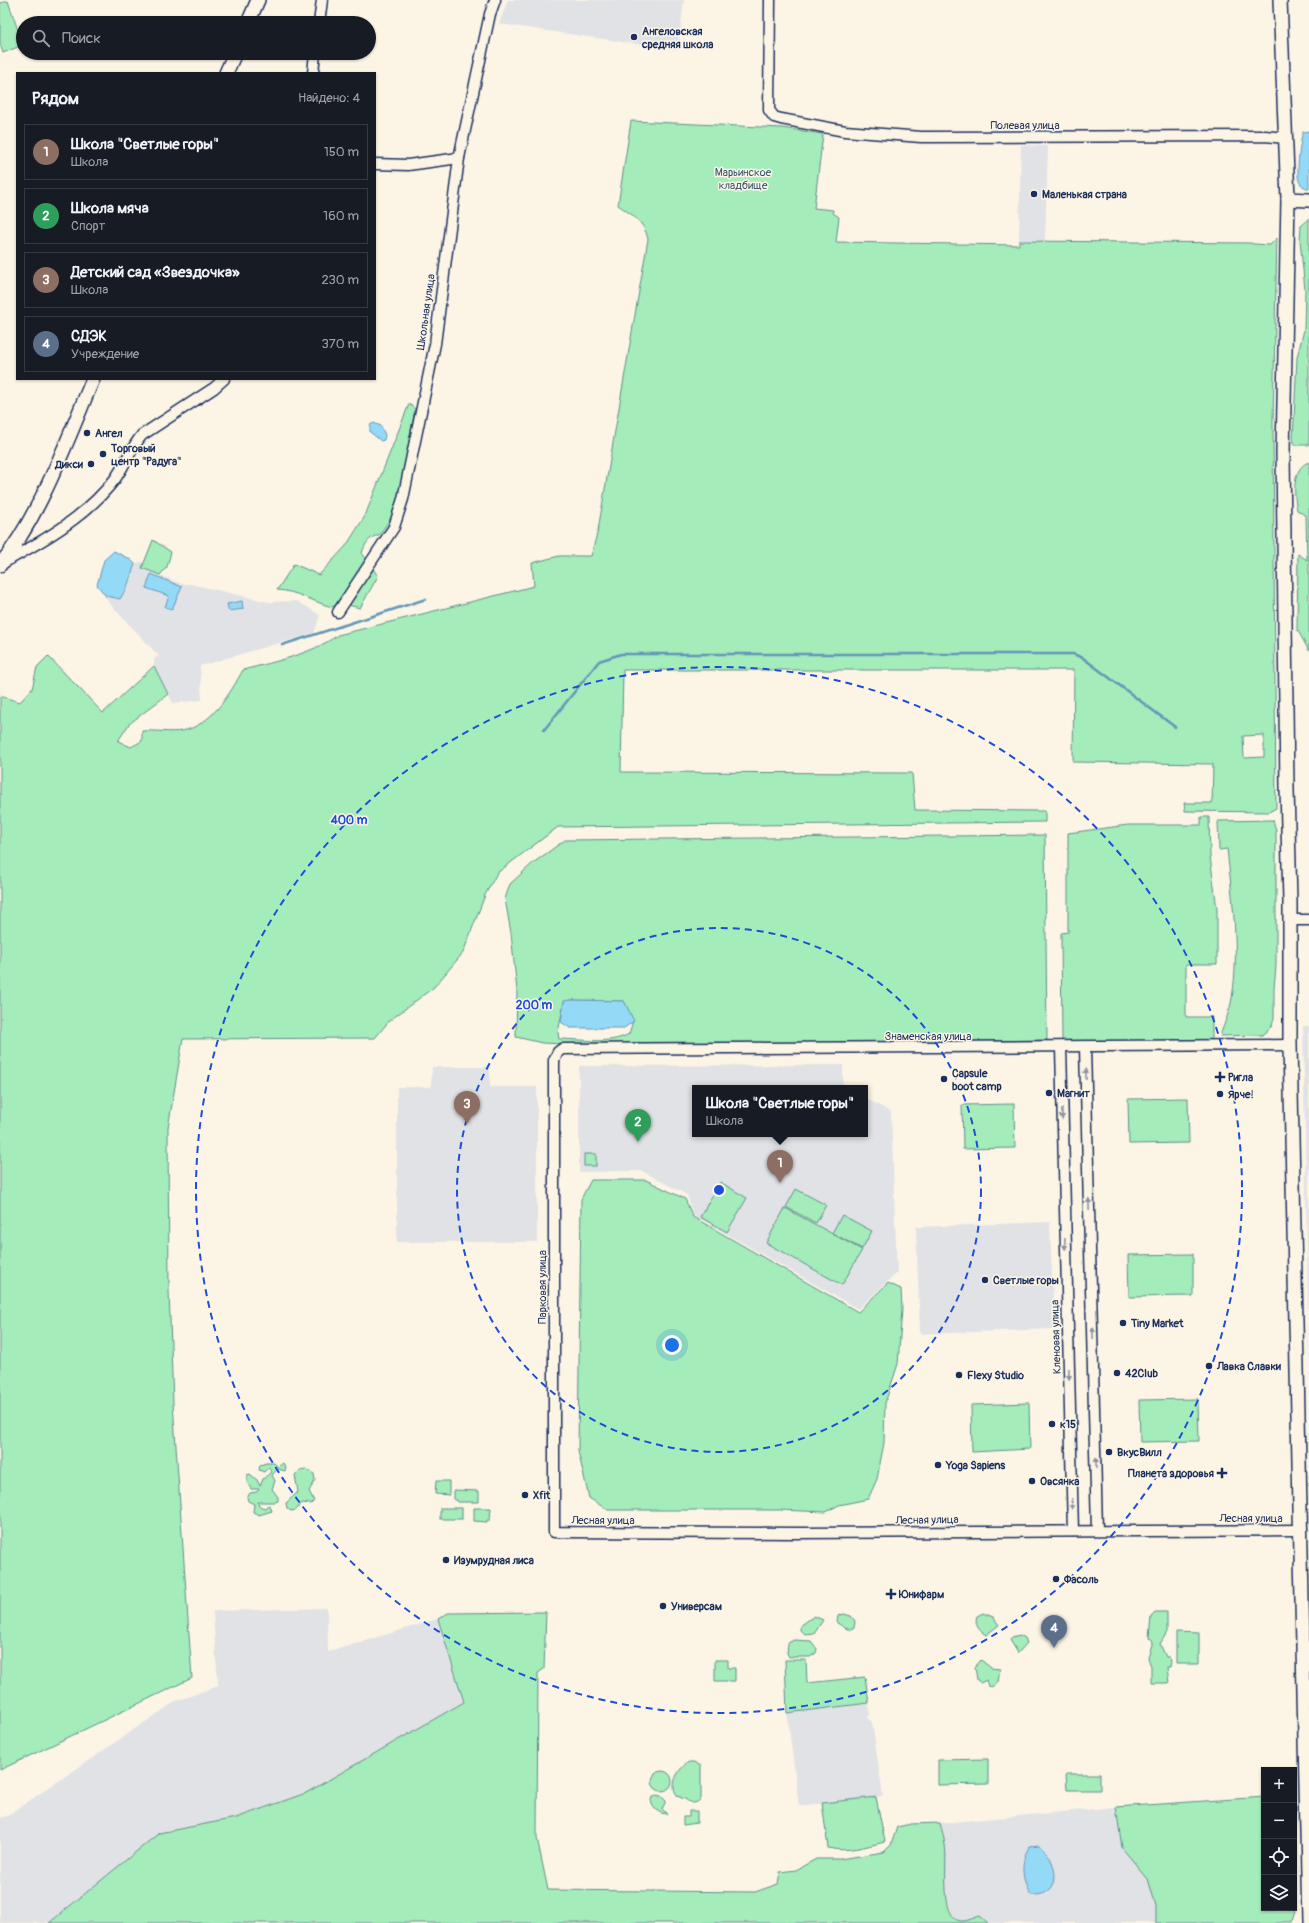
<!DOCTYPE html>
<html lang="ru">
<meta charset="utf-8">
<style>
body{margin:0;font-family:Pangolin,sans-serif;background:#242831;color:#f1f3f6}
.controls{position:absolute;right:12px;bottom:12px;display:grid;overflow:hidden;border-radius:0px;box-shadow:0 1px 3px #0004}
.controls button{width:36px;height:36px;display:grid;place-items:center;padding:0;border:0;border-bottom:1px solid #363941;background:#171b24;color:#f1f3f6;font:20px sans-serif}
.you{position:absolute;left:672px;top:1345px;width:14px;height:14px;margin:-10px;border:3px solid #fff;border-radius:50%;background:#1a73e8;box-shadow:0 0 0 6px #1a73e833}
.badge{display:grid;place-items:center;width:26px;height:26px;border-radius:50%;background:#919bb2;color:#fff;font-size:13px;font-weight:700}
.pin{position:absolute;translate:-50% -33px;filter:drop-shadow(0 1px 2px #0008)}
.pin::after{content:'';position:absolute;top:21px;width:14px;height:12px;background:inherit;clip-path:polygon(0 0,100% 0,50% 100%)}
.popup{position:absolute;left:692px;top:1085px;width:176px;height:52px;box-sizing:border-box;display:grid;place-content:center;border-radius:0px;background:#171b24;filter:drop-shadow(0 1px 3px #0005);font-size:13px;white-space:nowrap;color:#9ea1a6}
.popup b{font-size:15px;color:#f1f3f6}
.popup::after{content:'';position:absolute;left:50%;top:100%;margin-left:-8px;border:8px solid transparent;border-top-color:#171b24}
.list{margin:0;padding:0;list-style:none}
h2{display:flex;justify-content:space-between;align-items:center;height:52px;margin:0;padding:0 16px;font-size:17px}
h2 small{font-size:13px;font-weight:400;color:#9ea1a6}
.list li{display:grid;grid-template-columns:26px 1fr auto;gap:12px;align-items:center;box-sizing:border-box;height:56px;margin:0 8px 8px;padding:0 8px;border:1px solid #363941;border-radius:0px}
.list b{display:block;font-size:15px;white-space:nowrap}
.list p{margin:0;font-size:13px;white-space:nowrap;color:#9ea1a6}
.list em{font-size:13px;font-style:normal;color:#9ea1a6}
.icon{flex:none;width:22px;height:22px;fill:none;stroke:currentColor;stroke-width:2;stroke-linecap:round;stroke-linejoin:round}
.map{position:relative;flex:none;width:1309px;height:1923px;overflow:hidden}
.search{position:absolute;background:#171b24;box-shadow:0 1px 3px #0004;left:16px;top:16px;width:360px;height:44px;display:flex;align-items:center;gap:10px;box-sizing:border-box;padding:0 14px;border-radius:22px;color:#9ea1a6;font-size:15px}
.panel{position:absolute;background:#171b24;box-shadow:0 1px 3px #0004;left:16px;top:72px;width:360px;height:308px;border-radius:0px}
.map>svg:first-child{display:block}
</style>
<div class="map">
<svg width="1309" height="1923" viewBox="0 0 1309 1923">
<rect width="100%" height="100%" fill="#fcf5e5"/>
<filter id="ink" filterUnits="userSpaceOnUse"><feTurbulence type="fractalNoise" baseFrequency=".025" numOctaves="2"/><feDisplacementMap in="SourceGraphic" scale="8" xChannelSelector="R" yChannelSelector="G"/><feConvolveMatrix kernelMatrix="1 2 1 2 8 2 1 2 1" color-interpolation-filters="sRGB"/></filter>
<g filter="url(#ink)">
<g fill="#e1e2e5">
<path d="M508 0H684L678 50 499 24Z"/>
<path d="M1021 145 1048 146 1045 242 1019 241Z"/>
<path d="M144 561 142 568 182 584H191L269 602 297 601 320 615 314 633 200 666 202 700 173 703 154 666V659L159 656 109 603 102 593 116 599 127 587 135 564Z"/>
<path d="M1303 1026H1309V1365Z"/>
<path d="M843 1065V1086L848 1088H695V1134H865V1098L891 1112 897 1273 858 1309 693 1215 687 1195 642 1171 579 1172V1066Z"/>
<path d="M432 1067H490V1087H537V1242H397V1087H431Z"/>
<path d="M1050 1222 1054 1329 920 1334 916 1227Z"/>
<path d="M327 1608 328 1652 438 1619 464 1702 306 1793 236 1818 159 1833 49 1923H0V1818L7 1816 176 1701 218 1686 213 1611Z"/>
<path d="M869 1703 870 1714 868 1718 872 1722 883 1796 799 1806 787 1713Z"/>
<path d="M1116 1807 1122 1848 1148 1879 1156 1906V1923H988L980 1916 964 1922 956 1920 951 1913 945 1890V1845L940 1823Z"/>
</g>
<g fill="#a4ecba" stroke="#608e8c" fill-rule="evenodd">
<path d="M8 1 23 45 3 53 0 44V3Z"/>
<path d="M631 121 782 128 823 134 814 208 833 210V213L839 217 836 242 1019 245V241L1250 243 1254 244 1270 245 1277 238 1273 423 1276 808 1269 812 1185 811 1184 803H1212L1213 764 1073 762 1074 670H623L621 772 912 773 915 810 1045 811V822L558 827 497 873 485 895 463 953 434 987 389 1021 375 1038 183 1039 168 1128 169 1290 173 1403 192 1678 0 1770V696L20 702 32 689 37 667 48 656 103 713 154 666 168 694 129 724 118 741 131 747 142 741V731C155 730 170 733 182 731 212 725 229 695 243 670 277 661 309 655 338 635L534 586 532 563 559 556H591L598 530 648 239C644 221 632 215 618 205ZM1264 735V757L1244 758 1243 736Z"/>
<path d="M1309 219V445H1295L1293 439 1297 357 1304 330 1305 290 1300 240 1301 226Z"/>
<path d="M409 404 415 409 400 491 392 517 379 535C369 537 365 544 362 553L378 576 360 608 340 603 332 607C313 602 297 591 277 590L294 564 319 575 346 546 365 516Z"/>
<path d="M1309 462V651L1297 629 1298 554 1307 560 1306 516 1297 510C1294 496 1291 468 1309 462Z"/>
<path d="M153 540 171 552 167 567 160 575 142 568Z"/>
<path d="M1201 817H1209L1210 856 1217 909V964H1186V1017H1212V1040L1062 1042 1061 933 1068 932V833L1128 825H1201Z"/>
<path d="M1273 820 1276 830V966L1274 989V1018L1272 1026 1262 1035 1220 1036C1224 1024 1230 1011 1232 998 1240 949 1232 898 1227 849L1219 850 1218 821Z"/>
<path d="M1045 835 1047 1040 732 1045 563 1044 542 1043 516 1037 517 991 511 933 505 899 510 884 533 863 565 840ZM570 1000 624 1001 633 1021 629 1034C609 1045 581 1039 559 1039L558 1033 564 1002Z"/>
<path d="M1188 1098 1189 1143 1129 1144 1128 1099Z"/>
<path d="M1014 1104 1015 1148 963 1149 962 1105Z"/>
<rect x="584" y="1154" width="12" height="12"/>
<path d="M591 1180H646L685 1199 693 1217 858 1312 888 1283 901 1289 902 1309 898 1364 885 1403 884 1443 877 1479 868 1499 839 1505 826 1512 779 1510H608L589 1498 578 1451 581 1199Z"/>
<path d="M720 1182 747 1198 727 1232 700 1217Z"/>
<path d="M796 1189 826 1205 816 1223 786 1207Z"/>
<path d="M785 1208 862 1250 842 1285 766 1243Z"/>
<path d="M842 1215 872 1231 862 1249 832 1233Z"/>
<path d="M1193 1254V1296L1129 1297 1128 1255Z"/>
<path d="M1198 1399 1199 1441 1140 1442 1139 1400Z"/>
<path d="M1029 1403 1030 1449 972 1452 971 1405Z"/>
<path d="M266 1463H274L278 1467 283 1463 286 1468 285 1471 278 1469 272 1475 275 1481 272 1489 278 1497V1501L275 1502H258L259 1506 265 1508 268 1505 270 1506 272 1511 259 1515 253 1512 254 1504 248 1501 247 1498 250 1493 257 1492 259 1489H251L247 1482V1475L250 1474 257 1480 260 1486 263 1479 271 1472 269 1467 264 1472 259 1470 260 1465Z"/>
<path d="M306 1469 314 1474 315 1481 309 1491 314 1501 311 1504 302 1503 296 1510 291 1511 287 1508 286 1503 298 1492 295 1475 300 1470Z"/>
<path d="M436 1481H449V1495L435 1494Z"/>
<path d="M454 1490 479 1491V1502H457V1500H454Z"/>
<rect x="440" y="1508" width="22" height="11"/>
<path d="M474 1508H491L490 1520H487V1522L474 1521Z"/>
<path d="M546 1612 544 1669 538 1673 537 1838 548 1890 755 1892 778 1884 780 1872 796 1870 816 1859H840L884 1852 891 1845 897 1827 911 1824 940 1823C942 1830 944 1838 945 1845 948 1861 940 1910 957 1920 964 1923 973 1918 980 1916L988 1923H49L159 1833 236 1818 306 1793 464 1702 438 1619 448 1613Z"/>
<path d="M1155 1612H1167V1632L1160 1644 1166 1657H1169L1171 1662 1170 1667H1167L1169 1683H1151V1666L1148 1658 1153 1641 1149 1637 1151 1616Z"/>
<path d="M983 1613 993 1617 999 1625 986 1635C979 1631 974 1624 977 1616Z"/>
<path d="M844 1614 851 1616 855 1621 854 1628C848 1632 843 1626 837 1623L838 1616Z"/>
<path d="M814 1616 823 1620 814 1634 805 1635 800 1630V1626Z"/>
<path d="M1176 1632 1199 1633V1664H1176Z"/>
<path d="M1020 1635 1025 1638 1027 1643 1018 1653 1010 1640 1012 1637Z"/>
<path d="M794 1640 811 1641 817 1649 816 1653 810 1657H789L787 1653 788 1643Z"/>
<path d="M715 1660H728V1668H735V1681H715Z"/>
<path d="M785 1660H806L807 1683 865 1677 869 1703 787 1713Z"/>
<path d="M981 1660 991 1668 1000 1669 998 1682 994 1687 988 1686 986 1680 981 1683 977 1680 975 1667Z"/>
<path d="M988 1759V1784L938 1785V1760Z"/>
<path d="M689 1762H694L701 1766V1799C694 1805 692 1804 685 1799 683 1798 681 1798 679 1797 667 1787 679 1767 689 1762Z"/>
<circle cx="662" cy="1781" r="10"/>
<path d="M1066 1774H1100V1790H1067Z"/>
<path d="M656 1795 661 1796 666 1801 662 1809 667 1814C659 1814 651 1808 651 1799Z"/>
<path d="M876 1797 885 1842C866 1846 847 1853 828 1848L822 1803Z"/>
<path d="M1264 1797V1908H1294V1893V1910L1290 1923H1156V1906L1148 1879 1122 1848 1116 1807Z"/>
<path d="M689 1811H697V1823L683 1825V1817H689Z"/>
</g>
<g fill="#94daf6" stroke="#6496b9">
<path d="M1309 131V189C1304 187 1301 186 1299 181 1296 174 1300 140 1303 132Z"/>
<path d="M374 423 381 426 385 435 384 440 381 441 370 432V425Z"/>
<path d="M114 551 131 560 135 564 127 587 120 599 106 596 97 585 104 560Z"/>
<path d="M151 574 182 587 172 609 165 607 169 596 146 588Z"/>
<path d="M242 601 243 609 229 611 227 604Z"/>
<path d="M570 1000 624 1001 634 1021 624 1028H570L561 1022 564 1001Z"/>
<path d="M1039 1845C1056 1856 1067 1897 1031 1895 1021 1881 1020 1859 1030 1846Z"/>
</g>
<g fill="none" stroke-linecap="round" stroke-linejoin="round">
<g stroke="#6496b9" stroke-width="2.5">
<path d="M282 645 426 599"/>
<path d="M544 730 599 661 621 654H1073L1083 658 1175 727"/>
</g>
<defs>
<g id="minor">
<path d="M770 0 769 110 774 117 781 119 845 131 921 137 1265 136 1285 138"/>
<path d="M319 23 322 0"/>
<path d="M313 73 315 53"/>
<path d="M375 164 408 165 459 158"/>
<path d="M3 563C43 541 86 517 115 479 125 465 131 448 142 435L214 388 224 379"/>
<path d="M338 612 394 527 403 499 435 344 459 158 490 14 495 0"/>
<path d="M1290 920H1309"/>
<path d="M1290 1045 562 1049 558 1052 554 1060V1532L798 1533 1299 1530"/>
<path d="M1061 1047 1073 1531"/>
<path d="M1085 1047 1097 1530"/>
</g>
<g id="tertiary">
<path d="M1280 0 1288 199 1283 453 1287 789 1290 901V1045L1309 1923"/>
<path d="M248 23 258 0"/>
<path d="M226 73 235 53"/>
<path d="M1288 199 1309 200"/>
<path d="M0 565C40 516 68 438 93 379"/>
</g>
</defs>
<use href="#minor" stroke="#1b2f5e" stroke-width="13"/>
<use href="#tertiary" stroke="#1b2f5e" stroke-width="16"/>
<use href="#minor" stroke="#fcf5e5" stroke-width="10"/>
<use href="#tertiary" stroke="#fcf5e5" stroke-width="13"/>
</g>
<defs><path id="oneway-solid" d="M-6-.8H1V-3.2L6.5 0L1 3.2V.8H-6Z"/></defs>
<g fill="#8c92a2">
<use href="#oneway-solid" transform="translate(1086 1074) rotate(-91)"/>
<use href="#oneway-solid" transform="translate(1062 1114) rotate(89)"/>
<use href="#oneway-solid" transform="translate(1089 1204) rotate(-92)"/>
<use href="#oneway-solid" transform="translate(1065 1244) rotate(88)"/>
<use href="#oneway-solid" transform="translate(1093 1333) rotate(-92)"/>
<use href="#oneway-solid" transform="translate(1069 1374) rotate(89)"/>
<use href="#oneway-solid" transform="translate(1096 1463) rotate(-91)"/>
<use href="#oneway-solid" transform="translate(1072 1504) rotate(89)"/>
</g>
</g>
<g fill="none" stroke="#1d4ed8" stroke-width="2" stroke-dasharray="7 5">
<circle cx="719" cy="1190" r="262"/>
<circle cx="719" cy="1190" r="523"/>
</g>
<g fill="#1b2f5e" stroke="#fcf5e5" stroke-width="1.5">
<circle cx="634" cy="37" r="4"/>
<circle cx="1034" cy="194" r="4"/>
<circle cx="87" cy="433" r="4"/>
<circle cx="103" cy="454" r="4"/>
<circle cx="91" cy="464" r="4"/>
<path d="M1218 1071h4v4h4v4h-4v4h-4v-4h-4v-4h4z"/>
<circle cx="944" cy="1079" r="4"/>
<circle cx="1049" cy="1093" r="4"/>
<circle cx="1220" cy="1094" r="4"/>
<circle cx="985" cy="1280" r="4"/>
<circle cx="1123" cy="1323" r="4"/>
<circle cx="1209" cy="1366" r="4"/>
<circle cx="1117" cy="1373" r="4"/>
<circle cx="959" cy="1375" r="4"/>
<circle cx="1052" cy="1424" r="4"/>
<circle cx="1109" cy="1452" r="4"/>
<circle cx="938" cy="1465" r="4"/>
<path d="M1220 1467h4v4h4v4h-4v4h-4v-4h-4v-4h4z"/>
<circle cx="1032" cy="1481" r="4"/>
<circle cx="525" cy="1495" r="4"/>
<circle cx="446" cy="1560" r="4"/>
<circle cx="1056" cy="1579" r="4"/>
<path d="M889 1588h4v4h4v4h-4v4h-4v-4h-4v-4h4z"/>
<circle cx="663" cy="1606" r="4"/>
</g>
<g text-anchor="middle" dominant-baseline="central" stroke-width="3" stroke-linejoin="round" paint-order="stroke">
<g font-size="11" font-weight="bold" fill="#1b2f5e" stroke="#fcf5e5" text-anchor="start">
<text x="642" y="31">Ангеловская<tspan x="642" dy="13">средняя школа</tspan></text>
<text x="1042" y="194">Маленькая страна</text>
<text x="95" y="433">Ангел</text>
<text x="111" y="448">Торговый<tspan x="111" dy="13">центр "Радуга"</tspan></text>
<text x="83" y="464" text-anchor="end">Дикси</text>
<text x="952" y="1073">Capsule<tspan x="952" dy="13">boot camp</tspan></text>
<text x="1228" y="1077">Ригла</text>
<text x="1057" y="1093">Магнит</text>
<text x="1228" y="1094">Ярче!</text>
<text x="993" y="1280">Светлые горы</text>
<text x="1131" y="1323">Tiny Market</text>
<text x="1217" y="1366">Лавка Славки</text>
<text x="1125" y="1373">42Club</text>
<text x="967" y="1375">Flexy Studio</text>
<text x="1060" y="1424">к15</text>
<text x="1117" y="1452">ВкусВилл</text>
<text x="946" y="1465">Yoga Sapiens</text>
<text x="1214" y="1473" text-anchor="end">Планета здоровья</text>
<text x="1040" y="1481">Овсянка</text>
<text x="533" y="1495">Xfit</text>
<text x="454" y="1560">Изумрудная лиса</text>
<text x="1064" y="1579">Фасоль</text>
<text x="899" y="1594">Юнифарм</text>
<text x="671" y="1606">Универсам</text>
</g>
<g font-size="11" fill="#1b2f5e" stroke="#fcf5e5">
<text x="1025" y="125">Полевая улица</text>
<text transform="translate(426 312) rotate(-82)">Школьная улица</text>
<text x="928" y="1036">Знаменская улица</text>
<text transform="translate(542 1287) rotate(-90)">Парковая улица</text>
<text transform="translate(1056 1337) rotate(-92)">Кленовая улица</text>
<text x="1251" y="1518">Лесная улица</text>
<text x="603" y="1520">Лесная улица</text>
<text transform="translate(927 1520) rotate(-1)">Лесная улица</text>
</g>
<g font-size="11" fill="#365570" stroke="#fcf5e5">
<text x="743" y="172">Марьинское<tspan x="743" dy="13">кладбище</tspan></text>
</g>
</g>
<circle cx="719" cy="1190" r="6" fill="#1d4ed8" stroke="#fcf5e5" stroke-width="2"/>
<g font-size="12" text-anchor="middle" font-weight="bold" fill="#1d4ed8" stroke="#fcf5e5" stroke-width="3" stroke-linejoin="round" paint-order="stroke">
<text x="349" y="824">400 m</text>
<text x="534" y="1009">200 m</text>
</g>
</svg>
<div class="controls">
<button>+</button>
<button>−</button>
<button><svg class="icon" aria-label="locate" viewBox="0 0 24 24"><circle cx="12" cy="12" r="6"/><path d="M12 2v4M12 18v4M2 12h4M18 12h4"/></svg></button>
<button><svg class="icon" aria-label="layers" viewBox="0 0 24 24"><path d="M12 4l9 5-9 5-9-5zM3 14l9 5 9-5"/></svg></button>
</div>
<div class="you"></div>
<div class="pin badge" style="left:780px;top:1183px;background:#8d6e63">1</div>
<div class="popup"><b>Школа &quot;Светлые горы&quot;</b>Школа</div>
<div class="pin badge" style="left:638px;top:1142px;background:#2e9e5b">2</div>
<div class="pin badge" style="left:467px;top:1124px;background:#8d6e63">3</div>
<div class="pin badge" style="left:1054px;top:1648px;background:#5c6f8a">4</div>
<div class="search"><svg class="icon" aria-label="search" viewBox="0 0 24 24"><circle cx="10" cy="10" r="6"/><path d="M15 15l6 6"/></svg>Поиск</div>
<section class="panel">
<h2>Рядом<small>Найдено: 4</small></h2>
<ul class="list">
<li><span class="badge" style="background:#8d6e63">1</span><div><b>Школа &quot;Светлые горы&quot;</b><p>Школа</p></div><em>150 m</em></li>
<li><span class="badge" style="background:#2e9e5b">2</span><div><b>Школа мяча</b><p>Спорт</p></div><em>160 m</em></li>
<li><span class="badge" style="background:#8d6e63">3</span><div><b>Детский сад «Звездочка»</b><p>Школа</p></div><em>230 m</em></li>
<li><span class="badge" style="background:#5c6f8a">4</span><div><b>СДЭК</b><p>Учреждение</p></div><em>370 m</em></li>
</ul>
</section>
</div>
